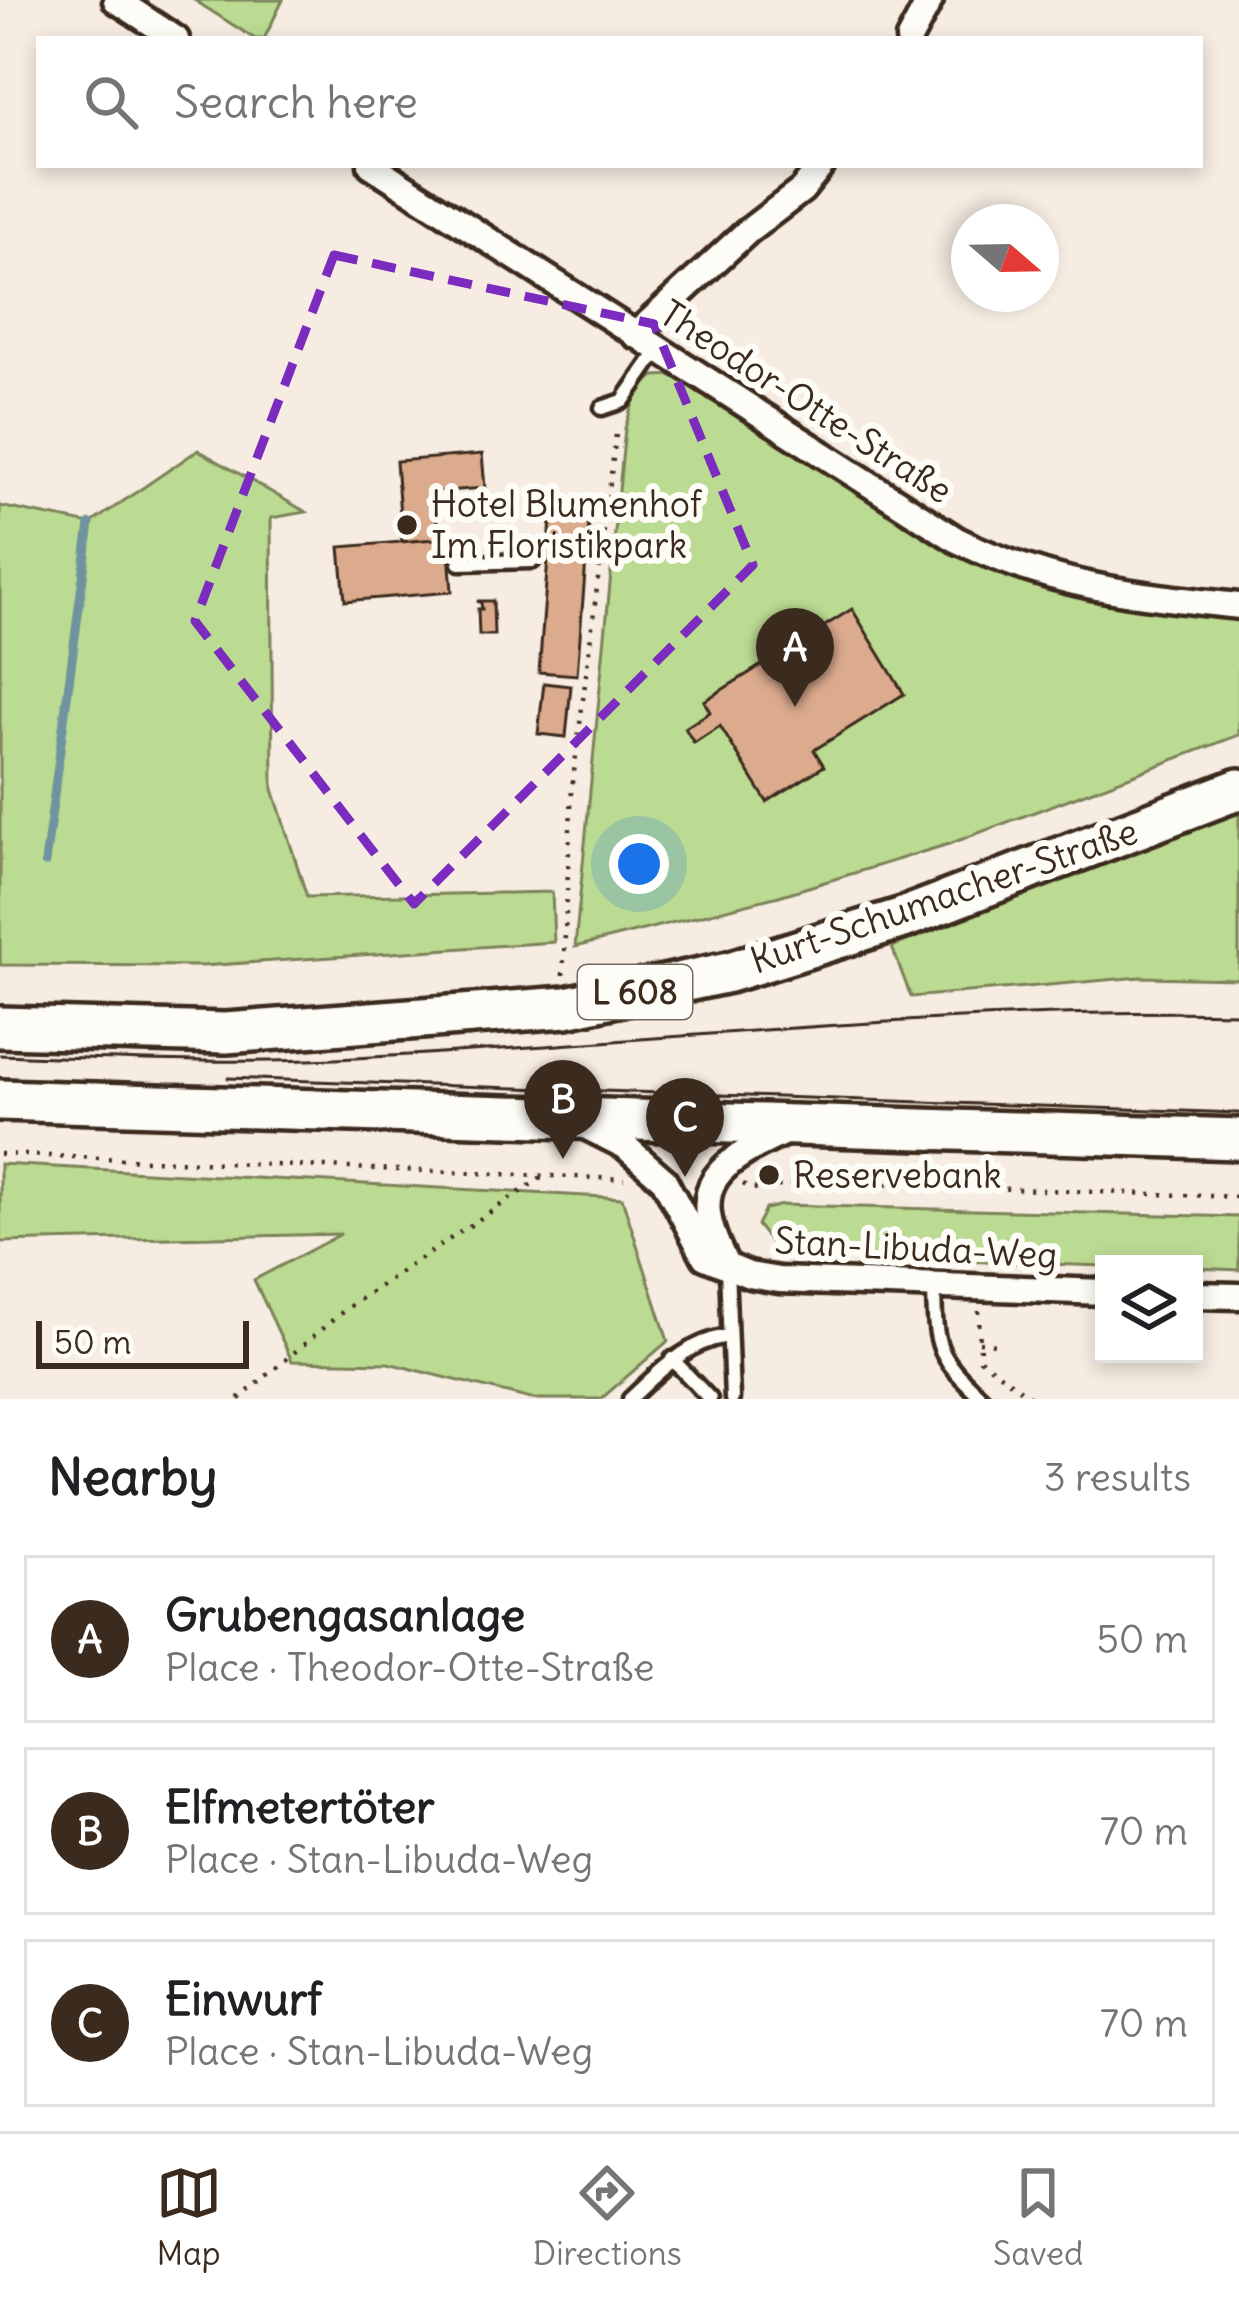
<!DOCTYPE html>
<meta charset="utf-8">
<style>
body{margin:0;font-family:Delius,sans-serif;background:#f2f2f2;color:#202124}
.controls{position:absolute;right:36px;bottom:36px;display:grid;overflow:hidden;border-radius:0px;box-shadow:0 6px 18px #0003}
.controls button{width:108px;height:108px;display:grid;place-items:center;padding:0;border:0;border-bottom:3px solid #e0e0e0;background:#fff;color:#202124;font:60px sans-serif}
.compass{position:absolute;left:951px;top:204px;width:108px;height:108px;border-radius:50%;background:#fff;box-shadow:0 6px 18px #0003;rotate:110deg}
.scale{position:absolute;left:36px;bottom:30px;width:213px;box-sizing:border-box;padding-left:12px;border:6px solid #3b2a1e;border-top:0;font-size:33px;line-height:42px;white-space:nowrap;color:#3b2a1e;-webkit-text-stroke:9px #fdfcf7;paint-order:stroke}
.you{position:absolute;left:639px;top:864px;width:42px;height:42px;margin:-30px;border:9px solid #fff;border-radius:50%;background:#1a73e8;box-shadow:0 0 0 18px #1a73e833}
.badge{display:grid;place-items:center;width:78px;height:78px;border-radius:50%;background:#3b2a1e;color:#fff;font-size:39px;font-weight:700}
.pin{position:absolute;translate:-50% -99px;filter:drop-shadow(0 3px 6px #0008)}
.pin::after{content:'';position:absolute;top:63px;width:42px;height:36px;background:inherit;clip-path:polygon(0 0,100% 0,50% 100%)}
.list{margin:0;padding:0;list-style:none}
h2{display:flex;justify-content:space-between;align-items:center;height:156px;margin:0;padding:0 48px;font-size:51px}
h2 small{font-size:39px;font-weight:400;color:#757577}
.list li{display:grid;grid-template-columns:78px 1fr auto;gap:36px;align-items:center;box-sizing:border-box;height:168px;margin:0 24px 24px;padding:0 24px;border:3px solid #e0e0e0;border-radius:0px}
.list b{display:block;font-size:45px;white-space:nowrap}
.list p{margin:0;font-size:39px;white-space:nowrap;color:#757577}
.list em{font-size:39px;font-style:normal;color:#757577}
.icon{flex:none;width:66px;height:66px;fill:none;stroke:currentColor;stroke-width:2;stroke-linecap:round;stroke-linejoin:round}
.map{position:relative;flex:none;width:1239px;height:1399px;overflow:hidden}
.search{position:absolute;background:#fff;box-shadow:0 6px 18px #0003;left:36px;right:36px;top:36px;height:132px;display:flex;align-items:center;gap:30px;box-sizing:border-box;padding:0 42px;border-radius:0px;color:#757577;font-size:45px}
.sheet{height:732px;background:#fff}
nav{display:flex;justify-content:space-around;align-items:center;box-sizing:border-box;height:168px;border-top:3px solid #e0e0e0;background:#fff;font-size:33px;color:#757577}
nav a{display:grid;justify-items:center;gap:6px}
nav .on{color:#3b2a1e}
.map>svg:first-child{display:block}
</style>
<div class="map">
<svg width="1239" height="1399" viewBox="0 0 1239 1399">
<rect width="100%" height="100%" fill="#f6ece2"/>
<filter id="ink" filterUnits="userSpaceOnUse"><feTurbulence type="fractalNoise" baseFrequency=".00833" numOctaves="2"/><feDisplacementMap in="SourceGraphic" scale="24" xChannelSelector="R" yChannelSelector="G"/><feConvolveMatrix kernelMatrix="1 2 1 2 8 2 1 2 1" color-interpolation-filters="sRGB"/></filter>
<g filter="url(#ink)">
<g fill="#bbda92" stroke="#7b8258" stroke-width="3">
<path d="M194 0H283L264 39H255Z"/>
<path d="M676 375 931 535 1239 614V735L952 843 779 896 575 947 625 428 636 393 654 376Z"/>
<path d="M198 450 306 512 271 518 273 789 307 897 552 892 554 942 201 966 0 965V506L90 524Z"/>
<path d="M1239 813V979L1141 977 911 997 892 947 1193 827Z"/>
<path d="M0 1164 622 1198 668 1341 601 1399H531L388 1363 292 1361 254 1280 341 1234 0 1242Z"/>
<path d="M782 1205 1239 1217V1270L1194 1268V1264L1104 1266 817 1256 772 1244 757 1225 765 1209Z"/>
</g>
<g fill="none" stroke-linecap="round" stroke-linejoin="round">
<path stroke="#70949f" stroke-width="9" d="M45 863 90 524"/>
</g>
<g fill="#dcab8e" stroke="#3b2a1e" stroke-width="3">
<path d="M482 454 485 488 435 492 438 539 402 542 396 461Z"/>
<path d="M551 520 589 522 577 675 539 672Z"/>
<path d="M448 538 452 592 345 601 340 547Z"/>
<path d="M477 601H493L494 635H479L478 609H482L481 603Z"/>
<path d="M852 609 904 694 814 750 824 766 767 802 720 726 694 743 685 728 710 712 704 701Z"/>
<path d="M544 683 571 686 566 737 538 734Z"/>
</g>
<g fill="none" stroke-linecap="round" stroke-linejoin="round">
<defs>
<g id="lane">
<path d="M602 408 623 401 659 349"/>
<path d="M460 563 533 561"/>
<path d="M727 1267 732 1399"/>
<path d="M934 1286C935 1350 937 1355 983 1399"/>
<path d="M672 1359 710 1399"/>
<path d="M630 1399C660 1371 685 1343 727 1336"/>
</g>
<g id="street">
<path d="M116 0 176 39"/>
<path d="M909 39 930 0"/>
<path d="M371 165 957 540C1054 587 1134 595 1239 606"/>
<path d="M635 335 747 232 802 190 822 165"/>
<path d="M585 1126 625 1146 664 1180 705 1257 749 1275 779 1280 1104 1292"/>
<path d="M725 1262C683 1181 721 1162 791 1129"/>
<path d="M1194 1295 1239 1296"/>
</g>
<g id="primary">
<path d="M0 1027 226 1033 566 1007 729 972 903 918 1239 789"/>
<path d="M0 1100 1239 1139"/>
</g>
</defs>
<use href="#lane" stroke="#3b2a1e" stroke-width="21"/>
<use href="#street" stroke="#3b2a1e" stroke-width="33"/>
<use href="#primary" stroke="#3b2a1e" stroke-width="48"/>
<g stroke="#3b2a1e" stroke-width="4.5" stroke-dasharray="3 9" stroke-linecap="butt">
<path d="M563 975 572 788 617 426"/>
<path d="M0 1154 624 1179"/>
<path d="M743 1184 752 1189 820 1182 1239 1197"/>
<path d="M979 1311 980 1359 1033 1399"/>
<path d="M979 1342 995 1344"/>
<path d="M239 1399 347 1308 544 1176"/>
</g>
<use href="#lane" stroke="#fdfcf7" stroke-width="12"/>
<use href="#street" stroke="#fdfcf7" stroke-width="24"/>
<use href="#primary" stroke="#fdfcf7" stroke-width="39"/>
<g stroke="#3b2a1e" stroke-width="3">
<path d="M0 1055C119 1059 237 1065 356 1058 651 1043 943 1007 1239 1013"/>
<path d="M228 1078 1239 1113"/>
</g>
</g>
</g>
<path fill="none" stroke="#7b2cbf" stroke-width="9" stroke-dasharray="24 15" stroke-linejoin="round" d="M334 255 654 324 753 565 414 904 195 621Z"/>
<g fill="#3b2a1e" stroke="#fdfcf7" stroke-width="4.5">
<circle cx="407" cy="525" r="12"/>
<circle cx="769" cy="1175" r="12"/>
</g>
<g text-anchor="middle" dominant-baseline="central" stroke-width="12" stroke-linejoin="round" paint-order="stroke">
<rect fill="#fdfcf7" stroke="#75695f" stroke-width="3" x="578" y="965" width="114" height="54" rx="9"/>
<g font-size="33" font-weight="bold" fill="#3b2a1e">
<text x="635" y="992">L 608</text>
</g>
<g font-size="36" fill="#3b2a1e" stroke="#fdfcf7">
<text transform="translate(806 402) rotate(33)">Theodor-Otte-Straße</text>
<text transform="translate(944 896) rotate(-19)">Kurt-Schumacher-Straße</text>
<text transform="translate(916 1248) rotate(3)">Stan-Libuda-Weg</text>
</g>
<g font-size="36" fill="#3b2a1e" stroke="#fdfcf7" text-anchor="start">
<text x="431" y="504">Hotel Blumenhof<tspan x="431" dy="41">Im Floristikpark</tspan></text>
<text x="793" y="1175">Reservebank</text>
</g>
</g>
</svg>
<div class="controls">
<button><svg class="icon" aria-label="layers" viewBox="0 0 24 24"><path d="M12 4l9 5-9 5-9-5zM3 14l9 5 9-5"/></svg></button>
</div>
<svg class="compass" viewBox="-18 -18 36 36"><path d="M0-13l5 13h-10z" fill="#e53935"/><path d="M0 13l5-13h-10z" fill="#757577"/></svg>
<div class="scale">50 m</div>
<div class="you"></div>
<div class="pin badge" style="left:795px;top:707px">A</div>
<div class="pin badge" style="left:563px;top:1159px">B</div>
<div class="pin badge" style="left:685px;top:1177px">C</div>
<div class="search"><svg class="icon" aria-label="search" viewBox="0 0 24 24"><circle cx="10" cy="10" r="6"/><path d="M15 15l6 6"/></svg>Search here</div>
</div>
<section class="sheet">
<h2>Nearby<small>3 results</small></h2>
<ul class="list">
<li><span class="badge">A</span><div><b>Grubengasanlage</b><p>Place · Theodor-Otte-Straße</p></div><em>50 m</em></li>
<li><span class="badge">B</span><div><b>Elfmetertöter</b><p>Place · Stan-Libuda-Weg</p></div><em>70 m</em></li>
<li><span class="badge">C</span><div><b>Einwurf</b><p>Place · Stan-Libuda-Weg</p></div><em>70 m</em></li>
</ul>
</section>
<nav>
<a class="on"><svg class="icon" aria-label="map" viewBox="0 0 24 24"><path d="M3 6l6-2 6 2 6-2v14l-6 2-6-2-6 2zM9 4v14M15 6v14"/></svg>Map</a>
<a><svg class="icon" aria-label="directions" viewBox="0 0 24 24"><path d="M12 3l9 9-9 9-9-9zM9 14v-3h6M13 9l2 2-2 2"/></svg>Directions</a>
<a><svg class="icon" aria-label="saved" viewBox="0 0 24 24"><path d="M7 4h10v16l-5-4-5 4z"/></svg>Saved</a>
</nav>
